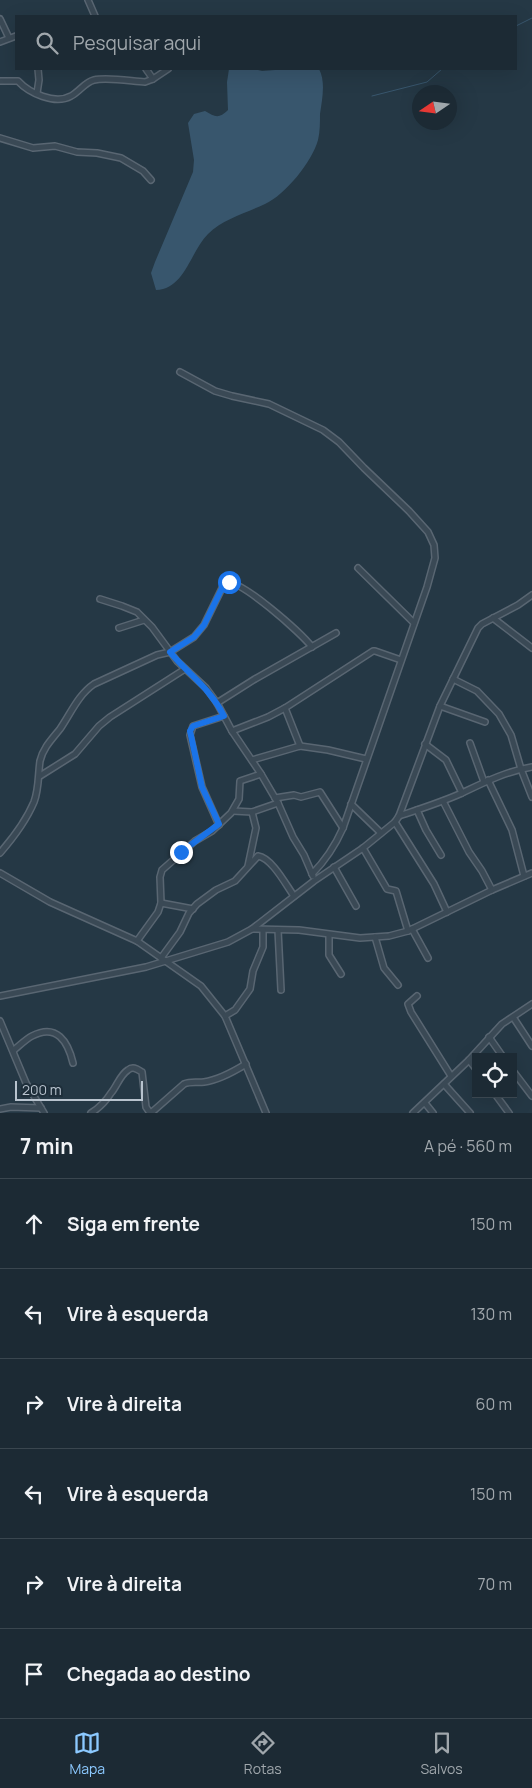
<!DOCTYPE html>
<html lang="pt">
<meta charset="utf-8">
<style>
body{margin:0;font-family:Manrope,sans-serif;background:#293640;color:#f1f3f6}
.controls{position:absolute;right:15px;bottom:15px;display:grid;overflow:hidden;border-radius:0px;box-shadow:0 5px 20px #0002}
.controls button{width:45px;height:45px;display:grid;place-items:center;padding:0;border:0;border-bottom:1px solid #3a464f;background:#1c2a34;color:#f1f3f6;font:25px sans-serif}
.compass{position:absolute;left:412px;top:85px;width:45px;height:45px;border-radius:50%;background:#1c2a34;box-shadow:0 5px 20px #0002;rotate:257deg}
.scale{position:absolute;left:15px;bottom:12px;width:128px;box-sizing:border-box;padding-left:5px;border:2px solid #b8c3ce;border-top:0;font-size:14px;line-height:18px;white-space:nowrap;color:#b8c3ce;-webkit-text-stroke:4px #1e2e3a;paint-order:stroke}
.stop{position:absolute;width:15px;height:15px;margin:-11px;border:4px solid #1a73e8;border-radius:50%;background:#fff}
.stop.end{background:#1a73e8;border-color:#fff;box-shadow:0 1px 5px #0008}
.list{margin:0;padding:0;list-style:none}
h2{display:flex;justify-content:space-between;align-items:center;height:65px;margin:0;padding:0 20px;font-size:21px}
h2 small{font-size:16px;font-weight:400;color:#a0a7ac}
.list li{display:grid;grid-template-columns:32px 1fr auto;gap:15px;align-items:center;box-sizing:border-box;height:90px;padding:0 20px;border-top:1px solid #3a464f}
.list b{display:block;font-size:19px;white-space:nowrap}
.list em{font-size:16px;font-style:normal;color:#a0a7ac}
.icon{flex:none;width:28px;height:28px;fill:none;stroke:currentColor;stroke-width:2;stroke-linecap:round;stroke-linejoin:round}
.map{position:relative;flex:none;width:532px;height:1113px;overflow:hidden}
.search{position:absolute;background:#1c2a34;box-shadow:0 5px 20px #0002;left:15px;right:15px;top:15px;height:55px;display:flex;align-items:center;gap:12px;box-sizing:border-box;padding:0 18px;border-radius:0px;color:#a0a7ac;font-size:19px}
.sheet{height:605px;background:#1c2a34}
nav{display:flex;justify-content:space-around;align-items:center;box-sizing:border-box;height:70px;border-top:1px solid #3a464f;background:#1c2a34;font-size:14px;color:#a0a7ac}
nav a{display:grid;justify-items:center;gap:2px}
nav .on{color:#8cc9ff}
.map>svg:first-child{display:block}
</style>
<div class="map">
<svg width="532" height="1113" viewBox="0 0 532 1113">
<rect width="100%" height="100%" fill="#253845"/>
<path fill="#38566d" d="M229 69H254L262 71 288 69H319C326 82 322 100 320 114 320 122 320 132 318 140 312 162 285 195 265 204 246 213 223 219 208 234 190 252 185 289 156 290L151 273 155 262 193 172 194 160 188 123 194 114 205 111C215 117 219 119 228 110L227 82Z"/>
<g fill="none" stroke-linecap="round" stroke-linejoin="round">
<g stroke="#38566d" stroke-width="1">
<path d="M516 26 532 18"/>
<path d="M372 96 427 82 442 69"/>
</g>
<defs>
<g id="street">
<path d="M88 0 95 16"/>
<path d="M0 19 9 38"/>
<path d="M0 42 16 36"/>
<path d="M146 69 153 79"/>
<path d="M0 81H18C29 93 55 105 71 96 79 92 85 82 94 80 107 77 130 81 145 82L153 79 168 69"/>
<path d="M37 93 39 80 38 69"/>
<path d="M0 138 33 148 55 146 77 152 97 153 121 158 143 171 151 180"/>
<path d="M180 372 215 391 232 396 269 404 323 430 339 442 364 468 409 511 428 532 434 545 435 558 427 587 343 828C335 846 326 860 312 874"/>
<path d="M358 568 414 623"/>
<path d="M100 599 122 606 137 612 152 627 177 661 206 688 217 703 232 731 261 774 278 803 293 837 304 855 313 876"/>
<path d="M493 618 532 648"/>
<path d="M119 628 144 620"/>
<path d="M453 679 477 691 499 714 511 735 521 769 532 797"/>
<path d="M217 703 255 679 336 633"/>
<path d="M440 706 485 722"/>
<path d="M285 708 300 746"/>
<path d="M232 731 268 717 285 708 373 651H375L401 660"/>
<path d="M470 743 484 782"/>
<path d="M425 744 446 760 462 793"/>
<path d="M252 760 300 746 328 750 366 759"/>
<path d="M40 776 75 754 99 726 110 717 185 669"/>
<path d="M488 780 512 830 524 876"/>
<path d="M275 798 294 795 301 797 320 792 343 828"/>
<path d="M443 801 469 852 482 871 492 890"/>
<path d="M351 804 381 833"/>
<path d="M417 810 426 830 441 855"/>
<path d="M233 811 252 812 278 803"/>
<path d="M399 816 440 706 478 628 482 624 518 605 532 595"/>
<path d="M395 822 434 884 447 912"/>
<path d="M219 825 202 787 190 735 193 726 224 716"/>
<path d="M363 848 387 889 396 891 408 931"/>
<path d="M0 853C13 838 26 821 34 802 39 789 38 775 40 761 43 748 52 739 60 729 71 713 78 695 94 684L157 655 170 652 194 637 204 625 225 582C241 579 301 633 312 647"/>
<path d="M248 866 256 828 252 812"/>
<path d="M334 867 356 906"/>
<path d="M0 873 50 902 137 941 201 986 225 1016 266 1113"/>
<path d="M161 903 193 909"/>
<path d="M252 929 299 930 360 938 389 936 408 931 492 890 532 873"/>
<path d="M412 929 428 958"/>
<path d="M278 930 281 990"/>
<path d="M329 935V955L341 974"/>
<path d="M375 937 384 968 398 985"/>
<path d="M137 941 158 912 161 903 160 877 162 870 195 841 212 831 231 813 239 799 240 781 261 774"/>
<path d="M161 958 180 932 189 913 197 904 216 890 235 881 258 856C272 858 286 885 294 896"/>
<path d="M0 996 146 967 228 942 252 929 314 881 363 848 395 822 399 816C420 809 442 802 462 793 485 782 507 771 532 767"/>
<path d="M417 996 408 1004 411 1012 451 1076"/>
<path d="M225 1016 235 1010 250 989 253 971 263 947V930"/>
<path d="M513 1017 532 1046"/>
<path d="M0 1021 26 1083 44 1113"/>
<path d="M489 1037 503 1057"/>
<path d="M14 1050C19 1046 26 1039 32 1036 57 1023 68 1042 73 1063"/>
<path d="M469 1060 476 1069"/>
<path d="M513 1071 532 1096"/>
<path d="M444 1084 470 1113"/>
<path d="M495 1094 509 1113"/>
<path d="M425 1103 433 1113"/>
<path d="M0 1109 11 1107 41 1108"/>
<path d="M91 1113C99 1108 106 1101 111 1093 117 1086 120 1075 128 1070 133 1066 137 1069 142 1072L146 1107 150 1113"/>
<path d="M151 1113 184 1084C191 1081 197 1083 204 1082 219 1080 233 1072 246 1064"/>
<path d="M413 1113 469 1060 502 1024 532 1004"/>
</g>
</defs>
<use href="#street" stroke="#596672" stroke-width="8"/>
<use href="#street" stroke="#3a4955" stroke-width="5"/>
</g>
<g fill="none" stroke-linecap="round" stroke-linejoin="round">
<path stroke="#1a73e8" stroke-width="6" d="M181 852 219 824 202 787 190 731 193 726 224 716C210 688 189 675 170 652L194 637 204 625 225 582H229"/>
</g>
</svg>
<div class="controls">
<button><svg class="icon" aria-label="locate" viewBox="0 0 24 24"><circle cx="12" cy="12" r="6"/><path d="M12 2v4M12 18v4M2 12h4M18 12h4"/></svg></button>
</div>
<svg class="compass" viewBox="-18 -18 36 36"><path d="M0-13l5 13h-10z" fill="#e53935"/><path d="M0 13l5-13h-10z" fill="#a0a7ac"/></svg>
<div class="scale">200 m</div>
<div class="stop" style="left:229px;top:582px"></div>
<div class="stop end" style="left:181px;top:852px"></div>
<div class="search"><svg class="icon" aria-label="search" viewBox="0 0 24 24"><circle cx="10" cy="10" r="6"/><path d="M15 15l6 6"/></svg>Pesquisar aqui</div>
</div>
<section class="sheet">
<h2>7 min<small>A pé · 560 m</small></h2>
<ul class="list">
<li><svg class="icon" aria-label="ahead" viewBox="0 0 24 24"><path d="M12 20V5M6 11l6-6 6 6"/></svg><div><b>Siga em frente</b></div><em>150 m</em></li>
<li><svg class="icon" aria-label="left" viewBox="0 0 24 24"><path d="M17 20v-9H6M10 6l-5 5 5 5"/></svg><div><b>Vire à esquerda</b></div><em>130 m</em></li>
<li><svg class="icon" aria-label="right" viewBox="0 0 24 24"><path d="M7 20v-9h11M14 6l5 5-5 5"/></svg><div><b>Vire à direita</b></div><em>60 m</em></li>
<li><svg class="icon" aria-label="left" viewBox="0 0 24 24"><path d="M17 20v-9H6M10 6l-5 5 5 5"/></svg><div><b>Vire à esquerda</b></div><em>150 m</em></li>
<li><svg class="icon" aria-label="right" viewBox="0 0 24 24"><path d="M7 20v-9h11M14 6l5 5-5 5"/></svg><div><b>Vire à direita</b></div><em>70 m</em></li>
<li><svg class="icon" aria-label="arrive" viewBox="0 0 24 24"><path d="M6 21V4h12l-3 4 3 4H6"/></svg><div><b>Chegada ao destino</b></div></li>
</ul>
</section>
<nav>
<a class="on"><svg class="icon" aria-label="map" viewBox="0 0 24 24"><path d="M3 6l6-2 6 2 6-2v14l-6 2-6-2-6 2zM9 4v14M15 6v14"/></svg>Mapa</a>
<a><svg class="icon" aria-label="directions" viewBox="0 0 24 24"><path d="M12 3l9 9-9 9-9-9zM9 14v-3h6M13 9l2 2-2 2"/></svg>Rotas</a>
<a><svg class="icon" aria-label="saved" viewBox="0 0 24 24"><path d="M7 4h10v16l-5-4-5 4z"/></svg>Salvos</a>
</nav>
